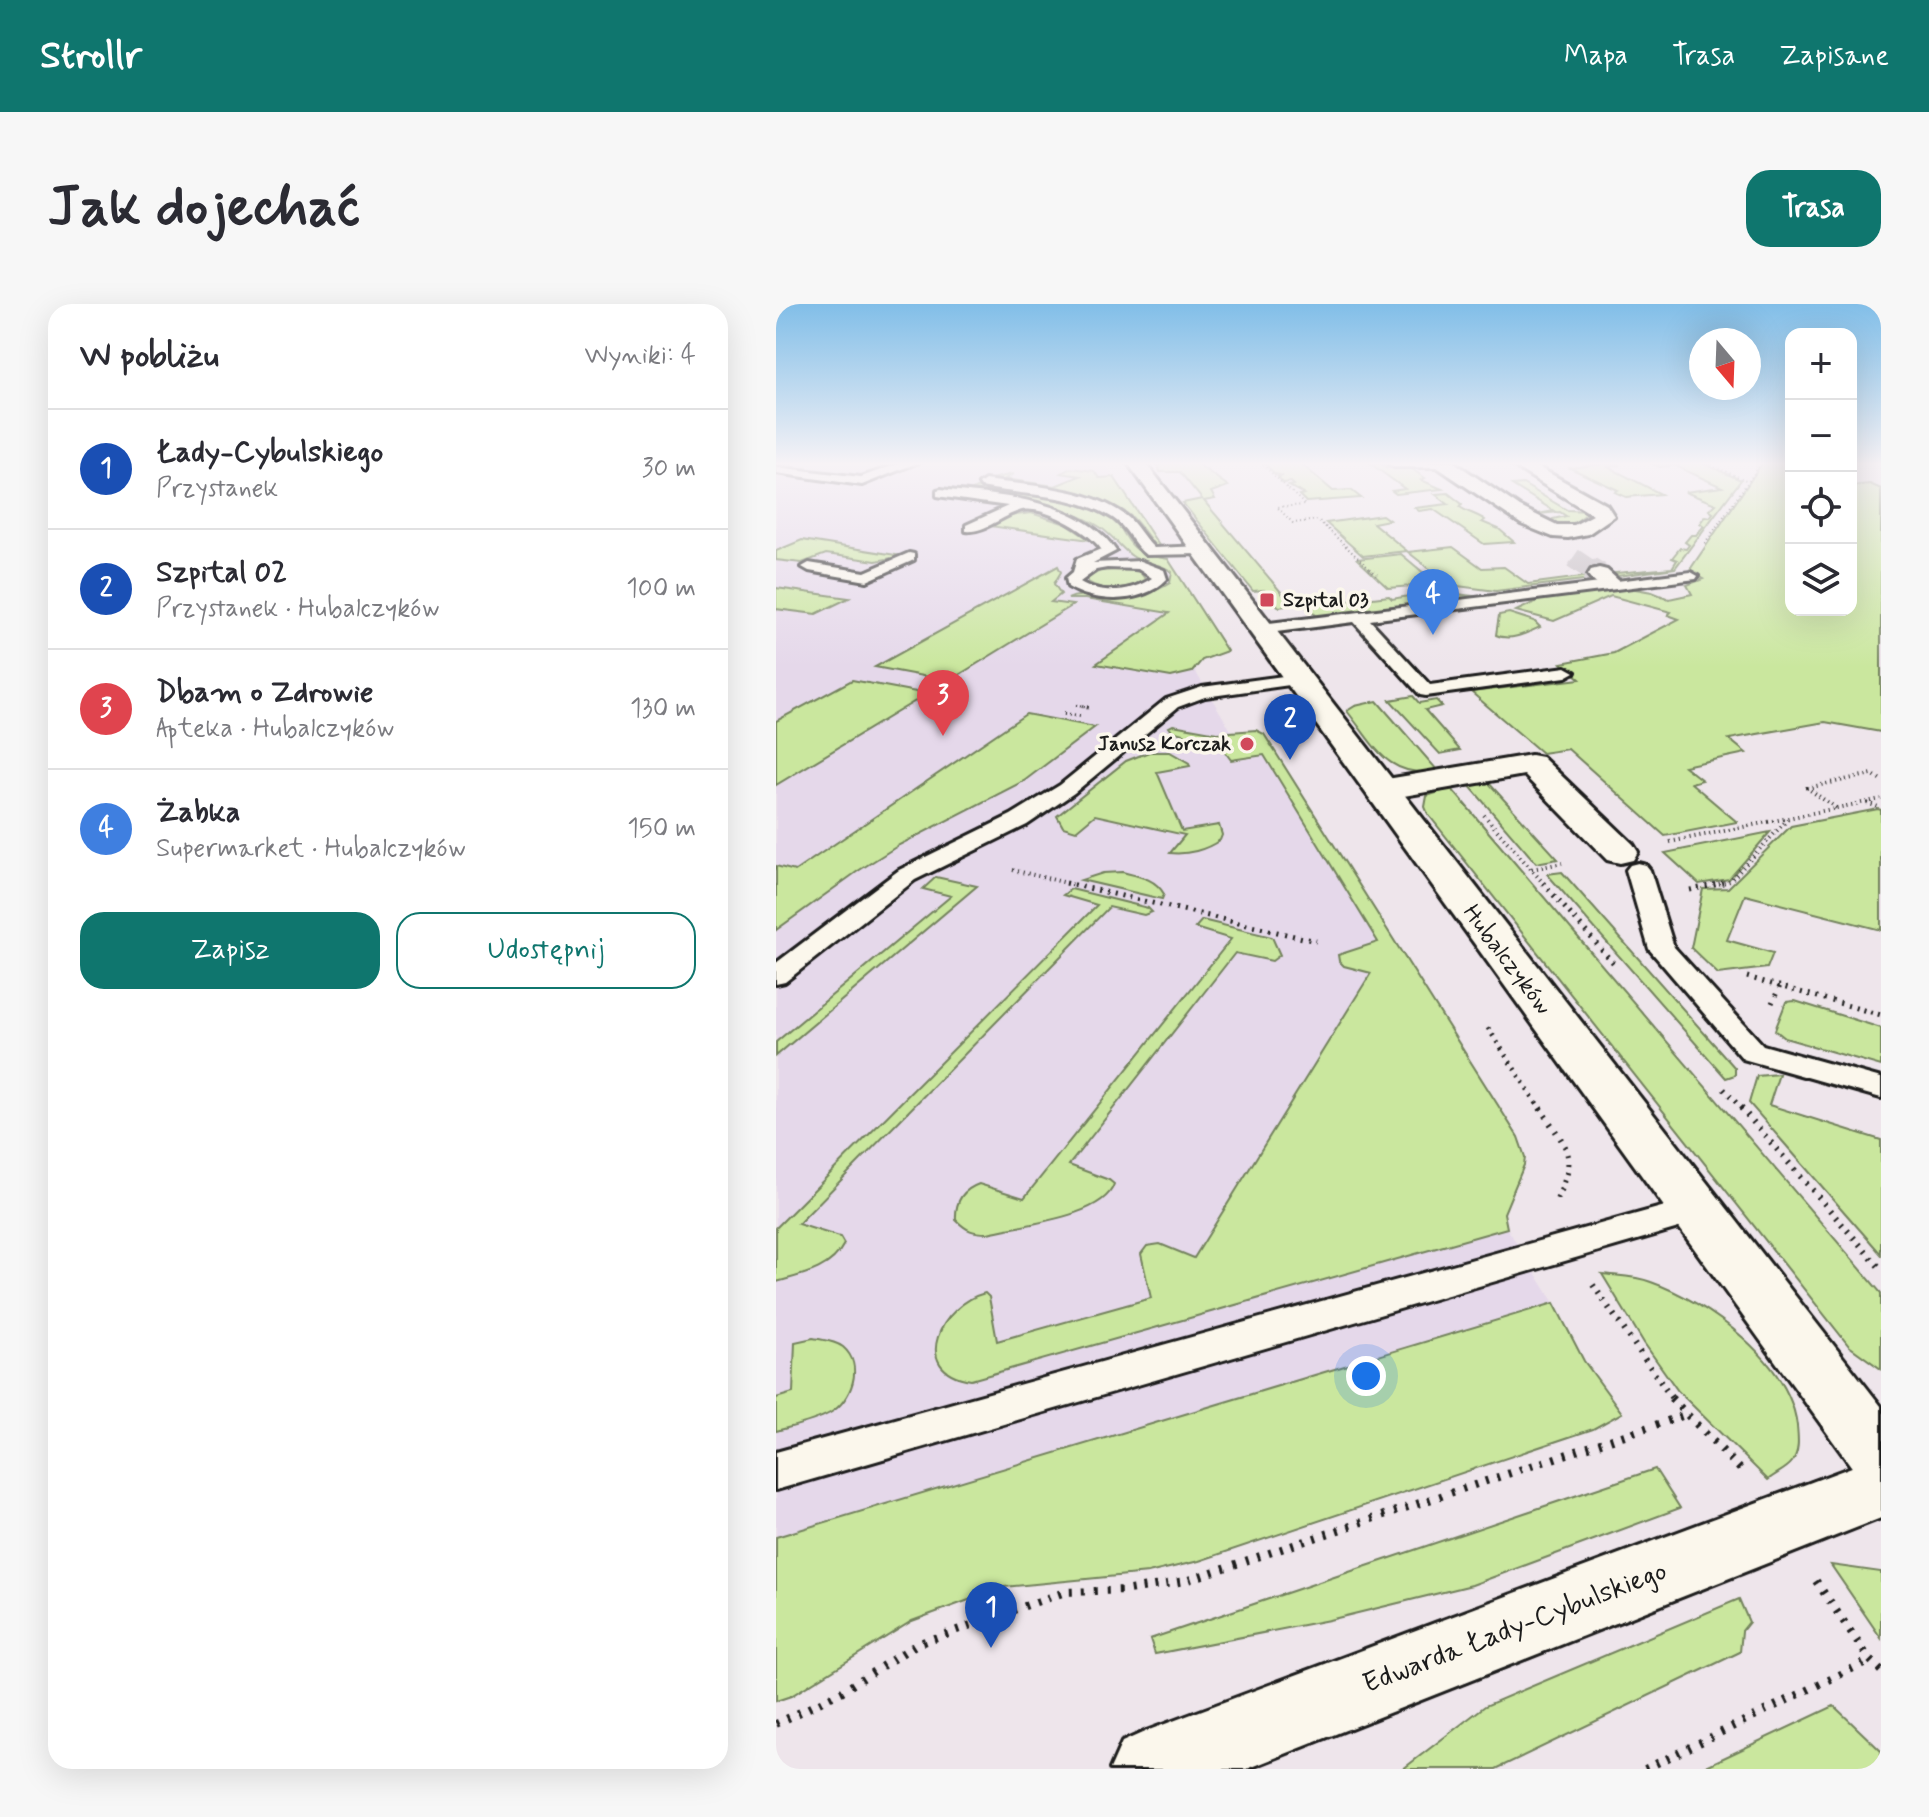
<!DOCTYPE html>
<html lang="pl">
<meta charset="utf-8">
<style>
body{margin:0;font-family:Mynerve,sans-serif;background:#f7f7f7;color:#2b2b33}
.controls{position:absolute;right:24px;top:24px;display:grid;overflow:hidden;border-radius:16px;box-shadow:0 8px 32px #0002}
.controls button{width:72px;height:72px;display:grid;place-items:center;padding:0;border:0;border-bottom:2px solid #e1e1e2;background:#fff;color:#2b2b33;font:40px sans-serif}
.compass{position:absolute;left:913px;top:24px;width:72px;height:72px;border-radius:50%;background:#fff;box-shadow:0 8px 32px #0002;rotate:161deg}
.you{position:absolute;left:590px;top:1072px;width:28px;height:28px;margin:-20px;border:6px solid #fff;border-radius:50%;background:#1a73e8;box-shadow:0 0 0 12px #1a73e833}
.badge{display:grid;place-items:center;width:52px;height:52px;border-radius:50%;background:#0f766e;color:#fff;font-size:26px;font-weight:700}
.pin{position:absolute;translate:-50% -66px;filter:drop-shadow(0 2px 4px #0008)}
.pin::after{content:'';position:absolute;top:42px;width:28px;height:24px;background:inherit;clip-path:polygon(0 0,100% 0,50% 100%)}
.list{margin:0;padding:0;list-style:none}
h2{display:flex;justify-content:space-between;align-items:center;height:104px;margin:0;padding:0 32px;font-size:34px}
h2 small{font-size:26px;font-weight:400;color:#7c7c81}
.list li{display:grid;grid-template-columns:52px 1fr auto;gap:24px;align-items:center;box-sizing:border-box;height:120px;padding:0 32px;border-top:2px solid #e1e1e2}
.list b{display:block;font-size:30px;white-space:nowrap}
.list p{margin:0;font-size:26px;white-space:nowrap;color:#7c7c81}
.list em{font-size:26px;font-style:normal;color:#7c7c81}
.actions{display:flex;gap:16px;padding:24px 32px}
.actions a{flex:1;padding:18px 0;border:2px solid #0f766e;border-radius:24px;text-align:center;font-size:28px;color:#0f766e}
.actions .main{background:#0f766e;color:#fff}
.icon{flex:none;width:44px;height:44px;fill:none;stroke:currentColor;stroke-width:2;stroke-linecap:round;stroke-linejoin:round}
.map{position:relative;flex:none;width:1105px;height:1465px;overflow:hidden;border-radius:24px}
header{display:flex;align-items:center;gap:48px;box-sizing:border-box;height:112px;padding:0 40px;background:#0f766e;color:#fff}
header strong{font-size:38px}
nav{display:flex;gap:44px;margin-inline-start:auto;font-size:28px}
.intro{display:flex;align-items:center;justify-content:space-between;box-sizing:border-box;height:192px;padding:0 48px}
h1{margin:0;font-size:56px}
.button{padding:20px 36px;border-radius:24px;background:#0f766e;color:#fff;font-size:28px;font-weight:700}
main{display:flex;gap:48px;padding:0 48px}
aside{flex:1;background:#fff;border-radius:24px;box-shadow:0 8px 32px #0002}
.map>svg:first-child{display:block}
</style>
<header>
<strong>Strollr</strong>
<nav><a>Mapa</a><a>Trasa</a><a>Zapisane</a></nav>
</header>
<div class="intro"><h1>Jak dojechać</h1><a class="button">Trasa</a></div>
<main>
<aside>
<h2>W pobliżu<small>Wyniki: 4</small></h2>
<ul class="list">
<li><span class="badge" style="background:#1a4fb4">1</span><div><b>Łady-Cybulskiego</b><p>Przystanek</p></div><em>30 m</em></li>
<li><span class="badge" style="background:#1a4fb4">2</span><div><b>Szpital 02</b><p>Przystanek · Hubalczyków</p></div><em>100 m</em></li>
<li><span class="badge" style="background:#e0444e">3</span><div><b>Dbam o Zdrowie</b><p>Apteka · Hubalczyków</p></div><em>130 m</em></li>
<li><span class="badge" style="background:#3f7fe0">4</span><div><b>Żabka</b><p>Supermarket · Hubalczyków</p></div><em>150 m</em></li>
</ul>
<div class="actions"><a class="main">Zapisz</a><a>Udostępnij</a></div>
</aside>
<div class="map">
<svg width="1105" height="1465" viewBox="0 0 1105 1465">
<rect width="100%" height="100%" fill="#eee5eb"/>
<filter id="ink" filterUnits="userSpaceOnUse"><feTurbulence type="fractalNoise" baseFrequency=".0125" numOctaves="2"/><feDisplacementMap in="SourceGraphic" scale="16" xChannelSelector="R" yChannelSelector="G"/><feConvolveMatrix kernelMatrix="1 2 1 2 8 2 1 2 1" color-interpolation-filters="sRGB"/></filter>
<g filter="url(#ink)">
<path fill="#e5d8ea" d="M0 158H328L451 347 426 356 419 367 456 428 473 425 488 430 742 833 749 853 748 861 728 909 731 924 778 999 0 1233Z"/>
<g fill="#cae79e" stroke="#73825d" stroke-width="2">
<path d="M387 158H419L452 182 435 188 439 195 428 197 516 301 503 303 488 286 477 287 407 199 426 195 404 168H384L382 161Z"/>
<path d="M487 158H523L557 187 575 186 585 194 530 198 523 191 528 190 513 182 518 181 515 178 507 179 502 173 507 172 499 170Z"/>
<path d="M924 158 965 176 899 264 842 272 839 269 896 264 901 256 896 254 904 244 910 245 913 241 909 238 915 231H920L928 222 924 219 929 212 934 213 937 209 933 206 940 200 909 188 946 183 898 161 884 163 874 159Z"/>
<path d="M987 158H1015V306H1075V182L1094 180 1105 185V428L1049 418 953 435 970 449 908 462 926 476 915 479 961 518 889 532 792 445 766 449 695 388 804 375 785 359 838 349 903 315 892 311 895 308 835 292 778 317 740 307 772 292 854 284 876 288 893 295 916 290 911 281 927 275 913 267Z"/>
<path d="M604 159 611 164 633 163 649 174 645 176 666 185 620 190 616 187 629 185 595 160Z"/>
<path d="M838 159 843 161 832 163 885 190 850 193 839 188 842 186 794 164Z"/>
<path d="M295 164 318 167 323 174 338 173 384 243H380C372 233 365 222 356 213 322 185 256 186 215 175L237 170 229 175 279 182 304 172 285 169Z"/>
<path d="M747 180 791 206 814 207 797 220 778 219 777 215 790 212 784 208 762 210 778 207 736 181Z"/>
<path d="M200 184C242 189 291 191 328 211 360 228 340 248 392 255L451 347 426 356 416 368 395 373 320 360 393 309 309 295H292C303 289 312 293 324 294 347 295 374 292 394 279L396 268C385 258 368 261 356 252 345 244 337 232 324 223 288 200 235 193 193 188Z"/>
<path d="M672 189 686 200 684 203C692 209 701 210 709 216L706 218 723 225 738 238 708 240 657 205 643 207 639 204 672 200 659 190Z"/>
<path d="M255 209 290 220 314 236 214 222 233 212Z"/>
<path d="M606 211 613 216 597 219 631 247 587 252 550 219Z"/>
<path d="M26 236 126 252 100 257 50 250 26 259 0 256V247Z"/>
<path d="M677 243 706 264 728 263 752 280 813 272 815 275 720 287 674 281 632 248Z"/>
<path d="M625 250 661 280 612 284 581 255Z"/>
<path d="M282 262 285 268 278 280 285 290 275 298 297 301 173 377 99 363Z"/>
<path d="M345 265 364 268 369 275C354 286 327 288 312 278V274L324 267Z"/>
<path d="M0 284 73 294 40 310 0 305Z"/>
<path d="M652 287 656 291 673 289 705 293 541 312 529 302 613 292 616 295 633 292 634 288Z"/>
<path d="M733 309 758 317 764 323C751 329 734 338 720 331L723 311Z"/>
<path d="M76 376 151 390 0 481V417Z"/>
<path d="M637 392 643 399 660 396 666 402 649 406 684 446 664 450 614 396Z"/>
<path d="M601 397 662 467C611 475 599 442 571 407L579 402Z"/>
<path d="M250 410 319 423 248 477 123 541 82 567 0 626V562L19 567Z"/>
<path d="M397 421 441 429 480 426 488 430 742 833 749 853 748 861 728 909 731 924 195 1076C131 1067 166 1000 209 989L213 993 221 1037 375 994 365 950 371 942 384 940 418 954 595 669 568 662 563 657 562 651 602 638 488 451 455 456 443 440 396 427 393 423Z"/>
<path d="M373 448H394L413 459 414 462 381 468 406 527 443 521 446 531 444 536C430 546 411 551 394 549L409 531 319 511 300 527 287 523 281 512 350 457Z"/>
<path d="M711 477 782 555 760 559 692 480Z"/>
<path d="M675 484 1105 989V1065L1073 1042 652 510 649 503 651 492Z"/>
<path d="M1102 505 1105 506V626L969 591 951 636 997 649 991 664 942 670 915 644 927 585 952 584 1015 522Z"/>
<path d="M994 528 953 575 923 580 889 549Z"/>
<path d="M346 568C362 572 379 574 388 590L386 595 305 576 327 569Z"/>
<path d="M786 568 959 764V771L950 774 771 570Z"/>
<path d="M160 573 201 582 0 752V738L175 592 147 585Z"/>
<path d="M295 585 372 604 376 608 368 611 333 603 22 920 64 933 68 940C55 966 26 971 0 978V924L321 601 287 591Z"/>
<path d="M426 616 496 633 504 651 496 657 459 649 293 861 333 876 338 880C328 913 244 921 212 929 197 929 191 927 180 916 179 899 186 886 203 880L248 894 455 635 419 624Z"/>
<path d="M1019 697 1105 724V762L1009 734 999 726 1010 698Z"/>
<path d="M1003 770 993 801 1105 836V950L973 799 981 772Z"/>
<path d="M826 970C842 972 860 972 875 978 932 998 1014 1058 1021 1122 1022 1134 1024 1147 1016 1158 1011 1165 999 1170 992 1176L902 1087 868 1039Z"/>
<path d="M778 999 808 1057 846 1109 817 1125 423 1257 372 1269 228 1283 136 1317 15 1392 0 1397V1233Z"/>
<path d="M37 1034C47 1036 59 1037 67 1043 89 1062 75 1097 54 1109 38 1118 18 1122 0 1127V1094L17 1089 19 1038Z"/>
<path d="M879 1165 904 1204 696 1281 553 1316 379 1350 374 1335Z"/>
<path d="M1055 1261 1105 1268V1334Z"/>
<path d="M963 1295 973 1318 966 1327 964 1348 720 1465H627L709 1402Z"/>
<path d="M1058 1402 1105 1447V1465H924Z"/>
</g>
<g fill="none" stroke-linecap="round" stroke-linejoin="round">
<path stroke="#c4bdc2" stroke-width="20" stroke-dasharray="20 10" stroke-linecap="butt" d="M797 254 816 267"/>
<path stroke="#c4bdc2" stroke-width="25" stroke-dasharray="25 13" stroke-linecap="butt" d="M813 265 823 271"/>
<defs>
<g id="lane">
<path d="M127 158H143L86 181 0 169V163L85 173Z"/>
<path d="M209 176C254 182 311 183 349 211 361 220 367 234 378 244L426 242 433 246 426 250 370 251C357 241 351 223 337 214 297 189 249 192 205 183L203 180Z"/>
<path d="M165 185C223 192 304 194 340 247L317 259 364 257 388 266 391 275C368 300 320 300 292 283L290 274 297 268 301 255 325 245C313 227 264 199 243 207 226 212 208 229 190 227V221L232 202 161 192V186ZM331 264 362 265 376 274C356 288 326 291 304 278L320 266Z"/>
<path d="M133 249 138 250V256L91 277 33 267 26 263 33 259 89 268Z"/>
<path d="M915 268 922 272 920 275 594 316 654 381 790 363 799 368 790 373 650 392 644 391 578 318 485 330 477 325 485 320Z"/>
<path d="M522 370 531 375 528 379 429 393 402 403 298 489 251 521 139 576 9 678 0 680V659L123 566 235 511 284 481 390 395 426 383Z"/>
<path d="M862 559 870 561 874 566 898 643 987 741 1105 774V794L967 755 873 645 850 566 854 561Z"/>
<path d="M918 894 930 898 935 907 930 916 0 1186V1148Z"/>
</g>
<g id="street">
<path d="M609 158H678L744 203 781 221H798L817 211 731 158H753L831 201 838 212 812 230 792 234 777 233 745 220 661 163H618Z"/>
<path d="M823 264 831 266 843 277 839 282C827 285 819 281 812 271L815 266Z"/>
<path d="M755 451 766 453 857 540 862 548 857 556 844 559 831 556 748 471 605 496 593 493 589 486 593 479 605 476Z"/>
<path d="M1105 1152V1214L471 1465H334L346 1438 373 1426Z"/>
</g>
<path id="secondary" d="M351 158H369L1105 1102V1182L1083 1173Z"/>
</defs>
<use href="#lane" stroke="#1c1c1c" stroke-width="6"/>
<use href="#street" stroke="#1c1c1c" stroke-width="6"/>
<use href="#secondary" stroke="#1c1c1c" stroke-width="6"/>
<g stroke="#1c1c1c" stroke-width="2" stroke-dasharray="1 3" stroke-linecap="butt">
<path d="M484 158 529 201 501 203 517 219 542 216 596 267"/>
<path d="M928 158 972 177"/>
<path d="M929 239 986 158"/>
</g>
<g stroke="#1c1c1c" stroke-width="3" stroke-dasharray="1 3" stroke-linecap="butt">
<path d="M594 265 602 272"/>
<path d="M300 401 314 404"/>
</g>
<g stroke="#1c1c1c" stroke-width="4" stroke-dasharray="1 4" stroke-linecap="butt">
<path d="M306 402 314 404"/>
<path d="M288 410 304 412"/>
<path d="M1091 499 1105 504"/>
<path d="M1060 504 1031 484 1096 470 1105 476"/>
<path d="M708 511 769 581"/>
<path d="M894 538 1105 495"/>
<path d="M756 565 786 559"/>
<path d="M237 566 299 581"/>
<path d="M938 581 954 577 1012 515"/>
</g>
<g stroke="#1c1c1c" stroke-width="5" stroke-dasharray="2 6" stroke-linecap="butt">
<path d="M290 579 540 637"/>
<path d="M767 579 841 663"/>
<path d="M914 586 947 579"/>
<path d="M971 673 1105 711"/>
<path d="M996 699 1004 682"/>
<path d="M712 724 765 806"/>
<path d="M948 785 967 806"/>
</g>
<g stroke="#1c1c1c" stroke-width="6" stroke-dasharray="2 7" stroke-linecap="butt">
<path d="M764 804C792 847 803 848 780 898"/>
<path d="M965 804 1105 965"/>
<path d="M817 981 897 1096"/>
</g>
<g stroke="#1c1c1c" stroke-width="8" stroke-dasharray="3 9" stroke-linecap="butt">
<path d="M895 1094 968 1169"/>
<path d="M1040 1277 1094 1356 1105 1367"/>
<path d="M0 1420 65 1388 141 1340 289 1288 353 1286 409 1277 909 1111"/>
<path d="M869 1465 1094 1356"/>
</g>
<use href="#lane" fill="#fbf7ec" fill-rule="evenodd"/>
<use href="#street" fill="#fbf7ec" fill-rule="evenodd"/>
<use href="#secondary" fill="#fbf7ec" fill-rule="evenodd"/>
</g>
</g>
<linearGradient id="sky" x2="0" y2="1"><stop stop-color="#81bee8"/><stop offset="0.44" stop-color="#f7f3f6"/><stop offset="1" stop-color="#f7f3f6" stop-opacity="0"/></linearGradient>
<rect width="1105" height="363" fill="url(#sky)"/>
<g fill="#d1495b" stroke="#fbf7ec" stroke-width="3">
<rect x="483" y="288" width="16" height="16" rx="4"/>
<circle cx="471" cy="440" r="8"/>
</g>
<g text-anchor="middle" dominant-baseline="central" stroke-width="7" stroke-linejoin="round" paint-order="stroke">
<g font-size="20" font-weight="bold" fill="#1c1c1c" stroke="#fbf7ec" text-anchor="start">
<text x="507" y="296">Szpital 03</text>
<text x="455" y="440" text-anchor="end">Janusz Korczak</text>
</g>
<g font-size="24" fill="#1c1c1c" stroke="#fbf7ec">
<text transform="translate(731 656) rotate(53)">Hubalczyków</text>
</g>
<g font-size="28" fill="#1c1c1c" stroke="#fbf7ec">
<text transform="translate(739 1324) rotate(-21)">Edwarda Łady-Cybulskiego</text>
</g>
</g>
</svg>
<div class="controls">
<button>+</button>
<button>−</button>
<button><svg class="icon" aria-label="locate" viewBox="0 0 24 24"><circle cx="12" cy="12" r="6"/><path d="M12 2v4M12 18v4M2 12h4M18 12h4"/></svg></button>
<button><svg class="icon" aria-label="layers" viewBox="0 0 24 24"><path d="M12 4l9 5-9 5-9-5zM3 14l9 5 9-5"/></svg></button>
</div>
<svg class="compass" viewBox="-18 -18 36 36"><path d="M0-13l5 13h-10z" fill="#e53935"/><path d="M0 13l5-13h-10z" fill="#7c7c81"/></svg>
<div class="you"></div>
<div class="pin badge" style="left:215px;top:1344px;background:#1a4fb4">1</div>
<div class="pin badge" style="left:514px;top:456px;background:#1a4fb4">2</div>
<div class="pin badge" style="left:167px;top:432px;background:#e0444e">3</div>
<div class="pin badge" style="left:657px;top:331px;background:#3f7fe0">4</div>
</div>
</main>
